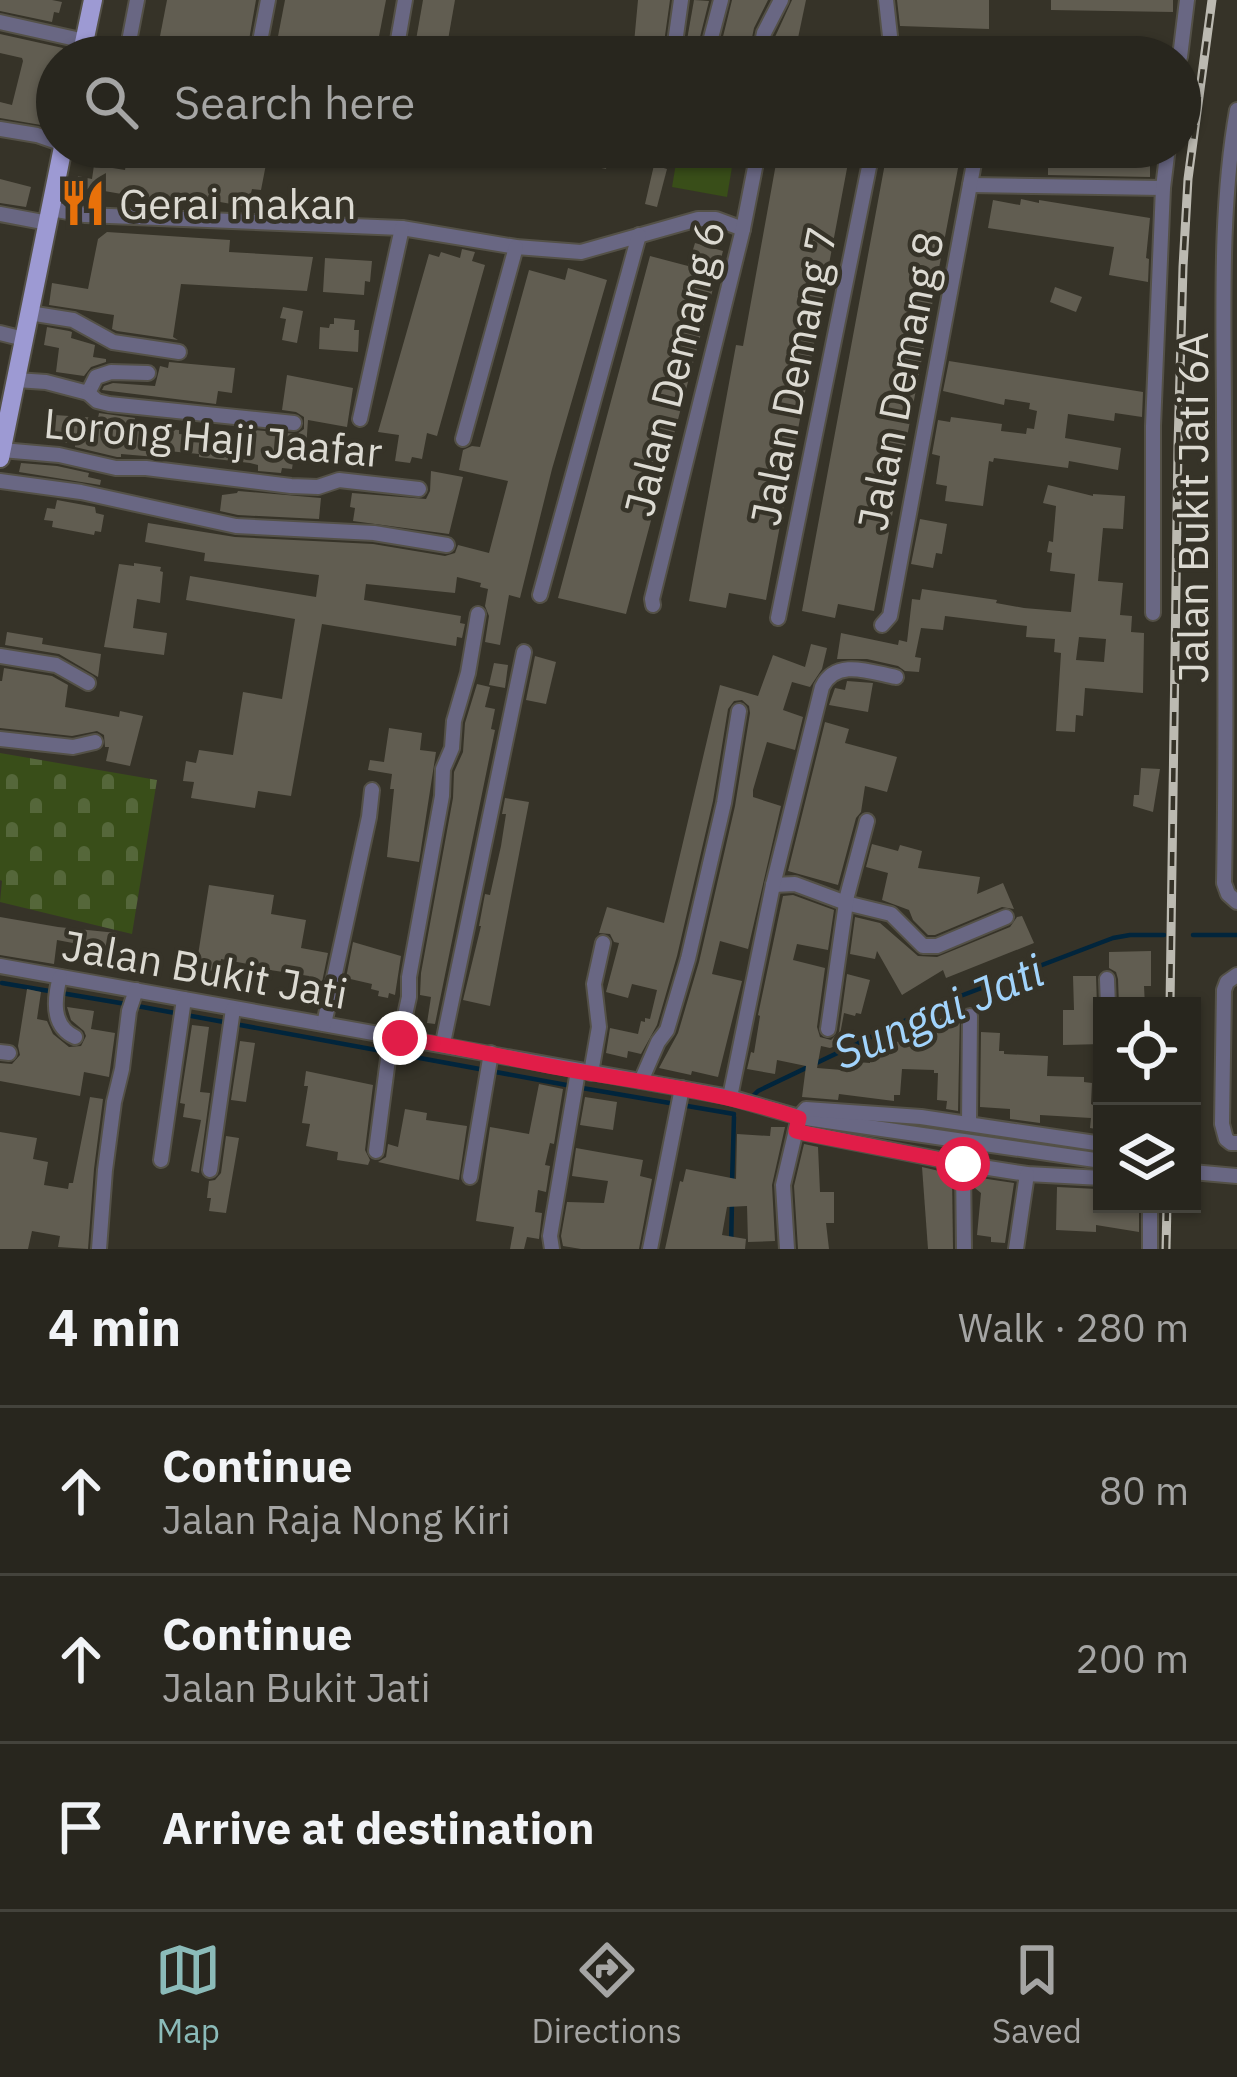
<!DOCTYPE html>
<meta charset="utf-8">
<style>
body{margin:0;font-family:"IBM Plex Sans",sans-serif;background:#34322b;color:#f1f3f6}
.controls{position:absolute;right:36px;bottom:36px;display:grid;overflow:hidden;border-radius:0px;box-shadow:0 3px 9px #0004}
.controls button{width:108px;height:108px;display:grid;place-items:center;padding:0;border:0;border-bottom:3px solid #44433c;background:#28261e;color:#f1f3f6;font:60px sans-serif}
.stop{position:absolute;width:36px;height:36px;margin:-27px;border:9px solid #e11d48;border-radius:50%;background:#fff}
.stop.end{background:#e11d48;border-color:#fff;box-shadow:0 3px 12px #0008}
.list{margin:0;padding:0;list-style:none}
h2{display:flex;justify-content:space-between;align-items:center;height:156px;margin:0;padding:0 48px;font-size:51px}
h2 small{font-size:39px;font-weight:400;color:#a5a5a4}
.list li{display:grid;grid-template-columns:78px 1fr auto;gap:36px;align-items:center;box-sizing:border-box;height:168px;padding:0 48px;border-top:3px solid #44433c}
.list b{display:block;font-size:45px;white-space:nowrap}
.list p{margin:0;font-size:39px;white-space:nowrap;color:#a5a5a4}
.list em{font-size:39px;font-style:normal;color:#a5a5a4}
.icon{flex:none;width:66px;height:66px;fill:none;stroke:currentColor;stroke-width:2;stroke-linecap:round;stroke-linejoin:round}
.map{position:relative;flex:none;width:1237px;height:1249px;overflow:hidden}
.search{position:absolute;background:#28261e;box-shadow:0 3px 9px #0004;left:36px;right:36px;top:36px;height:132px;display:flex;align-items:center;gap:30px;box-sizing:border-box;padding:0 42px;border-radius:66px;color:#a5a5a4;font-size:45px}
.sheet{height:660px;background:#28261e}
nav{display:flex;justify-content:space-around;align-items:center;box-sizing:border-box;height:168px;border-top:3px solid #44433c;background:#28261e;font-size:33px;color:#a5a5a4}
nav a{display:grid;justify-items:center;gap:6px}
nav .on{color:#8bbbb9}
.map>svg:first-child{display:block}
</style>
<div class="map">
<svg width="1237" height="1249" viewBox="0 0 1237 1249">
<defs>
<pattern id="cemetery-stones" width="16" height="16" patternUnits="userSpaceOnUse" patternTransform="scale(3)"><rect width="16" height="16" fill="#394e19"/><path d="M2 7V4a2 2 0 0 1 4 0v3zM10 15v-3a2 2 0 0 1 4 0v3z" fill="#55673a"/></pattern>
</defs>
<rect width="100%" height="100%" fill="#363328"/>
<path fill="url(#cemetery-stones)" d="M0 753 157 780 132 934 0 902 2 881 0 880Z"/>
<path fill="#394e19" d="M677 157 732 167 727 197 672 187Z"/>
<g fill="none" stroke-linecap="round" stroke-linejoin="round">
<g stroke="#01253c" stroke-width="4.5">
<path d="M1193 935H1237"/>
<path d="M2 983 126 1004"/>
<path d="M137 1006 572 1086"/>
<path d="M582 1088 734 1114"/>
<path d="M751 1098 758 1091 942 1003 1113 938 1130 935H1164"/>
<path d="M732 1183 734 1117"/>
<path d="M731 1249 732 1201"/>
</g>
</g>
<g fill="#615d51" fill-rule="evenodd">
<path d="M0 0H52L62 2 59 13 54 12 52 22 0 11Z"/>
<path d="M167 0H256L246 57H156Z"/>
<path d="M285 0H386L375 57H274Z"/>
<path d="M423 0H455L445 57H413Z"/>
<path d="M638 0H670L662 57H627L628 43H634Z"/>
<path d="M694 0 709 1 695 57H684Z"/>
<path d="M732 0H768L754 28 748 57H718Z"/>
<path d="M792 0H806L794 57H770L775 37Z"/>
<path d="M897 0H989V29L900 26Z"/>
<path d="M1051 0H1173V12L1051 10Z"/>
<path d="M0 34 63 48 60 57H57V70L41 125 0 118V102L12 105 23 61 22 58 0 53Z"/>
<path d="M1106 41 1168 46V57H1064V44L1106 45Z"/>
<path d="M129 147H221L219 158 248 165 249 147H273L272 160 267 159 261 190 252 189 248 207 181 195 180 199 168 197 167 202 93 189 91 199 75 196 78 176 92 179 94 165 125 170Z"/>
<path d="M409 147H427L424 164 406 160Z"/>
<path d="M596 147H655V164L609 154 606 169 592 166Z"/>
<path d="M779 147H851L766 600 729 593 726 608 689 601 736 345 743 346Z"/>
<path d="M888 147H962L874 611 838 604 835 618 802 611Z"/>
<path d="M1074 147H1150V177L1048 175V154H1074Z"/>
<path d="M654 165 667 169 657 207 645 204Z"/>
<path d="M0 179 31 187 26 207 0 203Z"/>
<path d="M1021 199 1039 203V200L1150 218 1146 258 1149 259 1148 282 1109 275 1114 247 988 228 993 200 1020 205Z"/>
<path d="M107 232 230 240 229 252 313 257 307 291 181 284 173 337 178 340 117 331 112 329 114 315 49 305 52 283 88 289 98 239Z"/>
<path d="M695 243 723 251 626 614 558 598 650 256 688 266Z"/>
<path d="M462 249 475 252 472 261 485 265 437 436 427 433 422 459 412 457 410 463 395 461 399 435 378 432 429 254 439 257 441 252 460 258Z"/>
<path d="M325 258 372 261 370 282 365 281 364 295 323 292Z"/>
<path d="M568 268 607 280 552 469 520 598 509 595 500 645 485 642 489 616 485 606 488 589 480 587 481 583 457 577 455 593 366 584 364 600 461 616 460 623 465 624 462 638 457 637 456 646 322 624 291 796 258 791 255 808 191 798 194 782 183 781 186 761 196 763 199 750 233 755 243 692 282 699 295 619 186 600 190 576 316 597 319 575 204 561 205 553 145 542 148 523 235 537 373 544 445 556 455 553 458 545 489 553 508 481 459 470 463 450 472 446 480 447 529 270 565 280Z"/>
<path d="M1055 287 1082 297 1076 312 1050 302Z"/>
<path d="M283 307 303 311 297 343 282 340 286 319 280 318Z"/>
<path d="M334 318 355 320 354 330H359L358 352 319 349 320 327 329 328 330 324H334Z"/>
<path d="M47 327 69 331 72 332 71 338 95 345 93 357 106 359V362L91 367 84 376 56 372 59 348 44 345Z"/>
<path d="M949 361 1143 392 1142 417 1115 413 1114 421 1068 414 1065 438 1121 448 1118 470 1069 461 1068 468 994 458 993 462 989 461 983 506 945 501 947 486 936 484 940 456 932 454 938 420 950 422 951 417 1002 424 1001 431 1026 434 1027 428 1034 429 1037 411 1029 409 1030 403 1005 399 1004 405 943 391Z"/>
<path d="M169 362 235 368 232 393 218 391 216 404 102 390 104 386 113 383 155 386 160 366 168 368Z"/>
<path d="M287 375 353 388 347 427 308 420 305 463 293 462 292 469 282 468 281 473 258 471V465L250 463 199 457V454L168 451V455L156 454V457L121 454V457H117L75 447V443L45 442 46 422 54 423 55 415 98 418 99 413 135 418 133 430 168 433 169 429 179 430V434L202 436V433L253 437 254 430 297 434 304 429V417L296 412 282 410Z"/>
<path d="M21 463 57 466 89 473 88 477 101 480 100 485 19 472Z"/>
<path d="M431 471 463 477 449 534 353 521 355 508 350 507 352 493 426 499 430 491Z"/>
<path d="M1048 485 1093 496V494L1125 496 1123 529 1103 528 1098 581 1123 583 1120 615 1132 616 1131 632 1144 633 1143 693 1085 688 1083 716 1076 715 1075 732 1056 731 1061 653 1054 652 1055 639 1026 637 1027 626 945 616 943 630 921 628 915 657 921 658 919 672 905 671 898 666 867 659H837L841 633 898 645 899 640 907 642 912 599 920 600 922 589 997 600 996 603 1024 608 1071 612 1075 574 1050 571 1052 553 1047 552 1049 541 1053 542 1056 506 1043 503ZM1079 637 1106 639 1104 662 1076 660Z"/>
<path d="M238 491 321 498 319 519 238 515 220 511 222 495 237 493Z"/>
<path d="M57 500 95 507 96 513 104 515 101 532 95 531 94 535 52 527 53 521 44 520 47 508 55 509Z"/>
<path d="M920 519 947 524 942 554 936 553 933 568 911 564Z"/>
<path d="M134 563 161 567 160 571 163 572 160 603 137 599 133 628 167 633 164 655 104 647 119 564 134 566Z"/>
<path d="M7 632 43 638 42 644 101 654 98 677 59 654 5 645Z"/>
<path d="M811 644 827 648 822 669 810 687 792 682 783 710 803 717 795 750 767 742 753 790V797L781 806 748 949 720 941 712 974 742 981 718 1077 692 1071 691 1075 659 1068 678 1033 699 962 735 806 750 713 749 706 742 700 734 701 728 709 713 801 677 956 657 1025 641 1054 628 1051 627 1058 606 1053 610 1028 638 1034 641 1021 645 1022V1018L650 1019 657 990 632 984 628 998 606 992 619 943 614 942 610 934 599 933 607 907 664 923 720 685 758 696 773 655 805 667Z"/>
<path d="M535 656 556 662 546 704 526 700Z"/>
<path d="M494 663 508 665 505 688 489 685Z"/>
<path d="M4 668 52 676 68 685 65 707 119 717 120 711 143 716 130 766 106 761 109 747H105L104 735 97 731 72 736 0 728V681H2Z"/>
<path d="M847 681 873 683 868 712 829 705 835 688 845 690Z"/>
<path d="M477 684 490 687 485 707 495 709 491 729 495 730 435 1024 427 1023 431 997 420 995 421 973 453 798 454 772 463 752 465 723Z"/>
<path d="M825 722 849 729 845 743 897 757 887 792 865 786 861 812 856 818 838 885 788 871Z"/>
<path d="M389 728 422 733 420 750 436 752 419 862 387 857 394 789H390L392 774 368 770 370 760 384 762Z"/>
<path d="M1141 768 1160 769 1153 812 1133 806 1134 795H1139Z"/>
<path d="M505 798 529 802 490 1006 463 1000 481 926H479L485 894 490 895 501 846 506 814H502Z"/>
<path d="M872 844 898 851 900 845 922 851 918 868 980 877 977 894 1003 883 1014 909 1002 907 935 935H928L913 920 909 910 882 900 888 873 866 867Z"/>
<path d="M209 885 274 895 271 914 306 920 301 948 328 953 320 992 306 989 309 976 270 970V968L221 959 219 972 196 968Z"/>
<path d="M793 895 834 910 828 950 797 944 793 960 825 968 817 1027 820 1037 831 1040 839 1032 847 974 870 980 861 1014 856 1013 855 1016 844 1013 838 1045 830 1048 821 1046 817 1068 842 1070 843 1061 870 1063 871 1048 877 1049V1041L904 1042V1038L937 1040 931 1022 960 1012 958 1111 946 1109 947 1101 937 1100 938 1073H934V1070L902 1069 900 1095H894V1101L839 1094 838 1100 802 1097 806 1066 777 1060 775 1074 747 1069 751 1052 754 1053 760 1016 758 1015 783 896Z"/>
<path d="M1022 916 1034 943 946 978 943 970 902 995 877 951 875 959 850 954 855 917 880 923 918 956 937 957 1010 927 1017 917Z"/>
<path d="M0 917 58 927 117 933 115 951 57 940 54 964 0 955Z"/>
<path d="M353 942 401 956 395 995 389 993 388 998 378 996 379 991 371 989 372 984 346 978Z"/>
<path d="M1151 951V986H1144L1145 1006H1119L1118 979 1116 972 1109 968V952Z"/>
<path d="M1073 976H1096L1097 1006 1102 1015V1044L1063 1045V1010H1074Z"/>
<path d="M27 989 41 992 37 1019 47 1021 53 1034 69 1047 81 1046 86 1036 84 1031 71 1020 67 1007 94 1011 91 1029 115 1033 109 1077 84 1072 80 1096 0 1081V1063L12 1064 20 1055 18 1046Z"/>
<path d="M192 1025 209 1027 200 1092 210 1093 199 1173 191 1171 201 1120 183 1117 185 1104 180 1103Z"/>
<path d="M981 1032 1000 1033 999 1051H1004V1054L1048 1056 1047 1076 1084 1077V1082L1092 1083 1091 1104 1093 1105 1095 1091 1102 1092V1130L1090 1128 1091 1118 1040 1115V1123L1010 1119V1109L980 1107Z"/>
<path d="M240 1041 255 1043 246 1102 231 1100Z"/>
<path d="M306 1071 373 1085 365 1150 370 1160 368 1165 337 1160 338 1152 306 1146 310 1124 302 1123 308 1086H304Z"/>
<path d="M539 1084 563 1089 554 1144 550 1143 545 1165 550 1166 546 1192 538 1190 535 1212 542 1213 539 1239 527 1237 524 1249H510L514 1227 476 1221 490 1127 529 1134Z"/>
<path d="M90 1097 103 1099 94 1169 88 1249 58 1247 60 1236 32 1231 28 1249H0V1132L37 1138 33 1159 48 1162 44 1185 68 1189 69 1183H73Z"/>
<path d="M585 1097 617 1102 613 1130 580 1125Z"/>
<path d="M405 1109 427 1113 426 1120 467 1126 459 1180 378 1162 386 1157 388 1144 398 1147Z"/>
<path d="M771 1127H785L772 1185 775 1241 748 1242 747 1206 727 1207 722 1235 746 1239 745 1249H665L680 1181 683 1182 686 1169 736 1179 737 1134 770 1136Z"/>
<path d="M226 1136 239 1138 226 1213 209 1211 211 1198H207L209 1181 215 1180 221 1173Z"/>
<path d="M804 1144 818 1147 820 1192H834V1223H826L829 1249H798L794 1186Z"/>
<path d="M576 1148 643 1160 640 1176 652 1179 639 1249H581L563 1246 561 1236 567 1202 604 1203 608 1181 572 1176Z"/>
<path d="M922 1167 952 1174 953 1249H928Z"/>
<path d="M974 1177 1014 1183 1005 1243 991 1242V1237L977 1235 981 1193 975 1188Z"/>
<path d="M1057 1187 1097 1189 1095 1204H1139V1232L1096 1225V1232L1056 1230Z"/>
</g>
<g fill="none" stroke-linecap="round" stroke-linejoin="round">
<defs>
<g id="minor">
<path d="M886 0 890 36 887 57"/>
<path d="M0 22 85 41"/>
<path d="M126 57 137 0"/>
<path d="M257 57 268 0"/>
<path d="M395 57 405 0"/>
<path d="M673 57 681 0"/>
<path d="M706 57 721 0"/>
<path d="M759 57 764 33 781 0"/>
<path d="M1180 57 1187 0"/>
<path d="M1237 110C1219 212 1224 319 1224 422 1225 576 1227 729 1224 883L1228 894 1237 902"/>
<path d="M0 129 37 135 57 142"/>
<path d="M325 153 361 147"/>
<path d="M664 158 667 147"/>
<path d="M970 185 1163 188"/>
<path d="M51 209 85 215 402 228 516 247 581 252 698 219H716L743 229"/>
<path d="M0 214 48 223"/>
<path d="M29 313 73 320 113 342 179 352"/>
<path d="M0 333 24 339"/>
<path d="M16 380 46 382 88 393 96 377 111 372 148 373"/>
<path d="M88 393 97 401 109 404 294 423"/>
<path d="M360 419 402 228"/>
<path d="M463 439 516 247"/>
<path d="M2 450 59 455 116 468H146L291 486 318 487 339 480 419 489"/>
<path d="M0 481 81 492 236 526 374 533 447 545"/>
<path d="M540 595 639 235"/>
<path d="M653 605 652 599 743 229 759 147"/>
<path d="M1153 613V426L1163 188 1168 147"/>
<path d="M778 618 873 147"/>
<path d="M882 625 890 616 977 147"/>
<path d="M0 656 56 665 88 683"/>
<path d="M0 739 73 747 95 742"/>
<path d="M773 885 795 884 846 903 891 914 923 946H937L1006 917"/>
<path d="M0 966 730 1097 799 1117 1102 1161"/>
<path d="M1237 975 1227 982 1224 990 1222 1124 1226 1139 1231 1143H1237"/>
<path d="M60 977C54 999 51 1026 75 1037"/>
<path d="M1107 979 1108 1006"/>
<path d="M324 1024 369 817 372 790"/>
<path d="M828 1029 847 896 867 821"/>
<path d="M400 1038 409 997V977L442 796 443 769 452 748 454 721 468 673 478 614"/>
<path d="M443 1043 524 652"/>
<path d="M0 1052 9 1053"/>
<path d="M591 1073 599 1027 594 984 603 943"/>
<path d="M641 1081 658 1042 667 1030 688 959 724 803 739 711"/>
<path d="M730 1097 773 885 822 687C836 658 870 672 896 677"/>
<path d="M969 1124 970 1016"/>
<path d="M796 1131 963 1164 1027 1174 1102 1178"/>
<path d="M376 1151 391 1036"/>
<path d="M161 1160 184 999"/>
<path d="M963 1164 964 1249"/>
<path d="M210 1170 233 1009"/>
<path d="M1192 1172 1237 1176"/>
<path d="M470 1177 491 1053"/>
<path d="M99 1249 105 1170 114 1102 122 1069 129 1011 136 990"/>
<path d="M552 1249 550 1236 578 1071"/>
<path d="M650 1249 682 1088"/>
<path d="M787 1249 783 1185 799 1117 806 1109 921 1117 1102 1144"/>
<path d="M1016 1249 1027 1174"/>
<path d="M1150 1249V1204"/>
</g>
<g id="major">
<path d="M81 57 93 0"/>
<path d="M0 458 63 147"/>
</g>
</defs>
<use href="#minor" stroke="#545147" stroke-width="18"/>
<use href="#major" stroke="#545147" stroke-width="22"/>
<use href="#minor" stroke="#696783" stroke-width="14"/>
<use href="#major" stroke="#9d9ad3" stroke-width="18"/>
<defs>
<g id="rail">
<path d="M1170 1006 1178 446 1183 267 1188 179 1212 0"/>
<path d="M1166 1249 1167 1204"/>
</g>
</defs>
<use href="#rail" stroke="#bcbab1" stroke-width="9"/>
<use href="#rail" stroke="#363328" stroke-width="4.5" stroke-dasharray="14" stroke-linecap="butt"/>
</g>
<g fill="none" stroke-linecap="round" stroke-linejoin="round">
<path stroke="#e11d48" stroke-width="15" d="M400 1038C461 1046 521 1062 582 1072 655 1084 728 1094 799 1118L796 1131 808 1134 963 1164"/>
</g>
<defs>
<symbol id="restaurant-bare" viewBox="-9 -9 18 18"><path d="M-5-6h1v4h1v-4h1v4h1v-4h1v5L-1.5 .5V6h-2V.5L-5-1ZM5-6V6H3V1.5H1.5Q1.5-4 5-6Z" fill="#e8710a" stroke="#363328" stroke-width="2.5" paint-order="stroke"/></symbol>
</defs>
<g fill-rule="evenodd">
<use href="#restaurant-bare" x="50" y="170" width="66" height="66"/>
</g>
<g text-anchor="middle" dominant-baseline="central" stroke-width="9" stroke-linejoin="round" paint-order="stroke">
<g font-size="42" fill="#dcdad2" stroke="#363328" text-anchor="start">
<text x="119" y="203">Gerai makan</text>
</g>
<g font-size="42" fill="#dcdad2" stroke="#363328">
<text transform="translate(674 368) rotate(-76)">Jalan Demang 6</text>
<text transform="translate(793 376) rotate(-79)">Jalan Demang 7</text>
<text transform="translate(900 381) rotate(-79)">Jalan Demang 8</text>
<text transform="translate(213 437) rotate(5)">Lorong Haji Jaafar</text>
<text transform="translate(1192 508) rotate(-90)">Jalan Bukit Jati 6A</text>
<text transform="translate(205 969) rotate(10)">Jalan Bukit Jati</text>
</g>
<g font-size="45" font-style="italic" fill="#a2d4fc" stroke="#363328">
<text transform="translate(938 1011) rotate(-23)">Sungai Jati</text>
</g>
</g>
</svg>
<div class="controls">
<button><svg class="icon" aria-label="locate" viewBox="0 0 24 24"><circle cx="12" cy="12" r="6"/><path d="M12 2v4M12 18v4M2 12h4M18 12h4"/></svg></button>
<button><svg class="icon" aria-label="layers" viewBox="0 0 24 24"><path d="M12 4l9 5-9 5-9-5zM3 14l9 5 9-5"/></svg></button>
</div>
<div class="stop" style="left:963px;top:1164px"></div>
<div class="stop end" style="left:400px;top:1038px"></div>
<div class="search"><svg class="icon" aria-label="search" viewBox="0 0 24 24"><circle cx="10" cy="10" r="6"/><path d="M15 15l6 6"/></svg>Search here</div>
</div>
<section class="sheet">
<h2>4 min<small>Walk · 280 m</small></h2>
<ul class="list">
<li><svg class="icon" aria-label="ahead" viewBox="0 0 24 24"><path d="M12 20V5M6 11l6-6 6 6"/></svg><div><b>Continue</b><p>Jalan Raja Nong Kiri</p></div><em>80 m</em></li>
<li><svg class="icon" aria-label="ahead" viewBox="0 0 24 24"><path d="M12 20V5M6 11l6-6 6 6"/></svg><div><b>Continue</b><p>Jalan Bukit Jati</p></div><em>200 m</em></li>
<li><svg class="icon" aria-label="arrive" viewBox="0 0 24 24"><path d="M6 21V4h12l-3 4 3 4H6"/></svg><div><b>Arrive at destination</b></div></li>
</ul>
</section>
<nav>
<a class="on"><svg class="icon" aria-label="map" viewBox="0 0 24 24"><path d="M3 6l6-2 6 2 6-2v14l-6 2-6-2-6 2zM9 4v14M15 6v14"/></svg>Map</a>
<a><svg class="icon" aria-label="directions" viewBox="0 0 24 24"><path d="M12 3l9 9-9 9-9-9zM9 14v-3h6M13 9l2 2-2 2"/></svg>Directions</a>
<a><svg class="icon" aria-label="saved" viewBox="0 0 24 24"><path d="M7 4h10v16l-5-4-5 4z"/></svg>Saved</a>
</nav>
